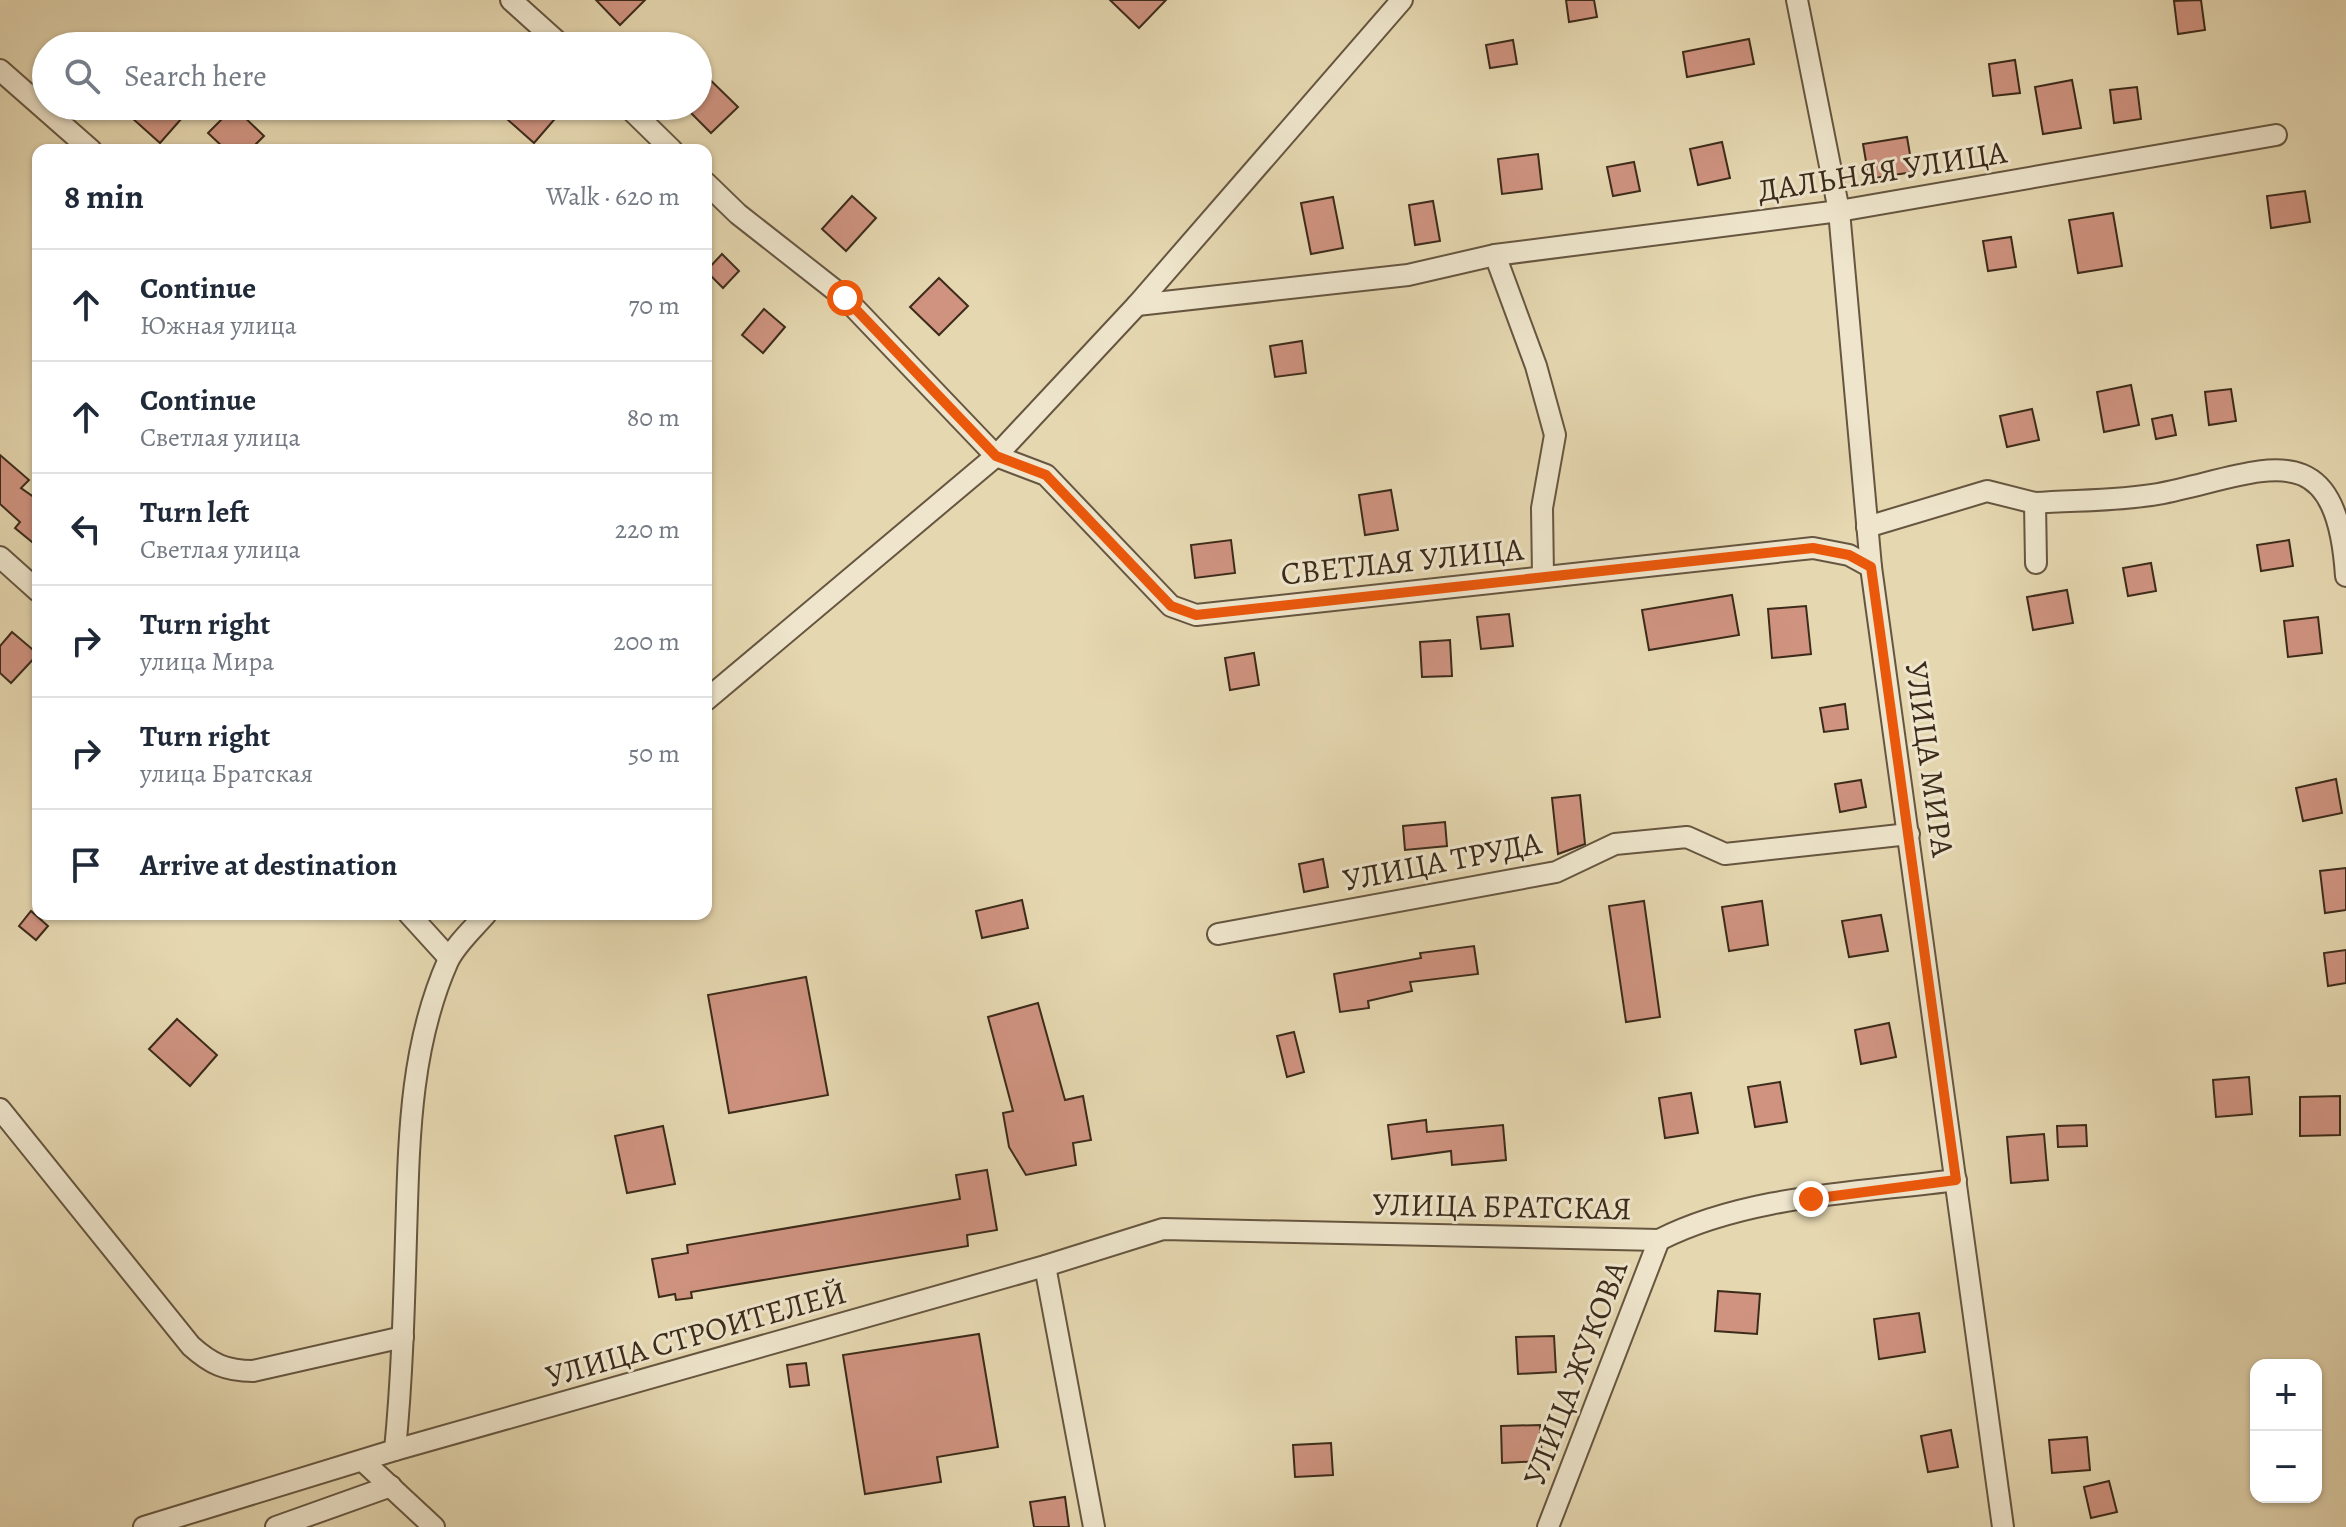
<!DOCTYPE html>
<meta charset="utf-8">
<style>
body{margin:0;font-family:Alegreya,serif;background:#f2f2f3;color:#1f2937}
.controls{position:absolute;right:24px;bottom:24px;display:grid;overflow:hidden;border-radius:16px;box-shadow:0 2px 6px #0004}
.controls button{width:72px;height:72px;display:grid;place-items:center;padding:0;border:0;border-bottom:2px solid #e0e1e3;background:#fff;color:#1f2937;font:40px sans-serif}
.stop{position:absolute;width:24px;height:24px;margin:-18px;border:6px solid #ea580c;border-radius:50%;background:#fff}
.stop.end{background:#ea580c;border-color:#fff;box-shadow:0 2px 8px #0008}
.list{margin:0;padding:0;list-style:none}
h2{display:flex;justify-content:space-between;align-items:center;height:104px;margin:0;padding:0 32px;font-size:34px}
h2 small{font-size:26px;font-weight:400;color:#747a83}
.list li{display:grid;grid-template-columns:52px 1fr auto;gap:24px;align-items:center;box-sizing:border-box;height:112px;padding:0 32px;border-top:2px solid #e0e1e3}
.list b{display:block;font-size:30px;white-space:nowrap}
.list p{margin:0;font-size:26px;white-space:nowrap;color:#747a83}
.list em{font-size:26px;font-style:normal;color:#747a83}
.icon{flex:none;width:44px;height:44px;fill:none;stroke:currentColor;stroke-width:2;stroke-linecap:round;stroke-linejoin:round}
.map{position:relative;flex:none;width:2346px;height:1527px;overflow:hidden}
.search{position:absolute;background:#fff;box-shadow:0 2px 6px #0004;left:32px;top:32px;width:680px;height:88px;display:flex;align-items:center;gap:20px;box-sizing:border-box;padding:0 28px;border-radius:44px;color:#747a83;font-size:30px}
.panel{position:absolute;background:#fff;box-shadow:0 2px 6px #0004;left:32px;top:144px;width:680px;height:776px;border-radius:16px}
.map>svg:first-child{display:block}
</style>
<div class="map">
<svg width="2346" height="1527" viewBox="0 0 2346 1527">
<rect width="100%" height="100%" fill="#e5d7b0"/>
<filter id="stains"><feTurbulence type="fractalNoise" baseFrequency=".0025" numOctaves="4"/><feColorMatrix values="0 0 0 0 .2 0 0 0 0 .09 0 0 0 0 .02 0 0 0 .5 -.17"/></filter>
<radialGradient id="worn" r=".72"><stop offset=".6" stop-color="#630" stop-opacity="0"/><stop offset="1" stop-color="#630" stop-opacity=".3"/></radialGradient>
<g fill="#cf9380" stroke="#3c2b1a" stroke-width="2">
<path d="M596 0H645L620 25Z"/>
<path d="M1110 0H1166L1139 28Z"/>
<path d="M1566 0H1594L1597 17 1569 22Z"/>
<path d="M2201 0 2205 30 2178 34 2174 1Z"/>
<path d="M1749 39 1754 64 1687 77 1683 52Z"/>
<path d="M1513 40 1517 64 1490 68 1486 45Z"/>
<path d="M2015 60 2020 93 1993 96 1989 64Z"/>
<path d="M698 68 738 107 711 133 691 113 698 106Z"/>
<path d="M2072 80 2081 128 2043 134 2035 87Z"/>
<path d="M2137 87 2141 119 2114 123 2110 90Z"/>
<path d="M143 106H169L182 118 160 143 132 118Z"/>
<path d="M521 106H566L534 143 508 120Z"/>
<path d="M234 107 264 136 250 150H226L208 133Z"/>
<path d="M1907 137 1913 172 1869 179 1863 144Z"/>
<path d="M1722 142 1730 178 1698 185 1690 149Z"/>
<path d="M1538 154 1542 189 1502 194 1498 159Z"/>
<path d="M1634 162 1640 191 1613 196 1607 167Z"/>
<path d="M2305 191 2310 222 2271 228 2267 196Z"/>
<path d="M852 196 876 218 846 251 822 229Z"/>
<path d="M1333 197 1343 248 1311 254 1301 203Z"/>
<path d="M1433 201 1440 241 1415 245 1409 205Z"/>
<path d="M2113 213 2122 266 2078 273 2069 220Z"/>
<path d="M2011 237 2016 267 1988 271 1983 241Z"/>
<path d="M722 254 739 271 723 288 706 271Z"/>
<path d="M939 278 968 306 939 335 910 307Z"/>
<path d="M764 309 785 327 763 353 742 335Z"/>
<path d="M1302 341 1306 373 1275 377 1270 346Z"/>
<path d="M2131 385 2139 425 2104 432 2097 392Z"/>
<path d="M2231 389 2236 421 2209 425 2205 392Z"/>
<path d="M2032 409 2039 440 2007 447 2000 416Z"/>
<path d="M2172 415 2176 435 2156 439 2152 419Z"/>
<path d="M0 455 29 480 21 488 38 500V547L15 528 20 522 0 504Z"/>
<path d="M1391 490 1398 530 1365 535 1359 495Z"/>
<path d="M1231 540 1235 573 1195 578 1191 545Z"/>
<path d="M2289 540 2293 566 2261 571 2257 545Z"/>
<path d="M2151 563 2156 591 2128 596 2123 568Z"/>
<path d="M2067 590 2073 623 2033 630 2027 597Z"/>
<path d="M1732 595 1739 635 1649 650 1642 610Z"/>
<path d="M1806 606 1811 654 1772 658 1768 609Z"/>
<path d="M1509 614 1513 646 1481 649 1477 617Z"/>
<path d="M2318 617 2322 653 2288 657 2284 621Z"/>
<path d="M12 632 38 654 11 683 0 673V646Z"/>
<path d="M1450 640 1452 676 1422 677 1420 642Z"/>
<path d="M1254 653 1259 685 1230 690 1225 658Z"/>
<path d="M1845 704 1848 729 1824 732 1820 708Z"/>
<path d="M2336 779 2342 813 2303 821 2296 788Z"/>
<path d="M1861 780 1866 807 1840 812 1835 784Z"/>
<path d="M1580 795 1585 844 1558 854 1552 798Z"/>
<path d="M1445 822 1447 846 1405 850 1403 826Z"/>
<path d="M1323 859 1328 887 1304 892 1299 864Z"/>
<path d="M2346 868V910L2325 913 2320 871Z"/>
<path d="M1022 900 1028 928 982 938 976 911Z"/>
<path d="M1644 901 1660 1017 1626 1022 1609 906Z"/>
<path d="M1762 901 1768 945 1729 951 1722 907Z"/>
<path d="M31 911 48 926 36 940 19 926Z"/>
<path d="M1881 915 1888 951 1849 957 1842 921Z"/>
<path d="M1474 946 1478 974 1410 982 1412 991 1368 1001 1369 1008 1340 1012 1334 974 1421 958 1420 953Z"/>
<path d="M2346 950V983L2328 986 2324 953Z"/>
<path d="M806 977 828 1095 729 1113 708 995Z"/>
<path d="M1038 1003 1065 1100 1083 1096 1091 1140 1073 1143 1076 1165 1026 1175 1009 1147 1003 1113 1013 1111 988 1017Z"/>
<path d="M177 1019 217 1055 190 1086 149 1049Z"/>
<path d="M1889 1023 1896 1057 1861 1064 1855 1030Z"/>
<path d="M1294 1032 1304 1072 1287 1077 1277 1036Z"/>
<path d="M2249 1077 2252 1114 2216 1117 2213 1080Z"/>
<path d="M1780 1082 1787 1122 1755 1127 1748 1087Z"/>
<path d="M1691 1093 1698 1133 1665 1138 1659 1098Z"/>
<path d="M2340 1096V1135L2300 1136V1097Z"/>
<path d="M1426 1120 1427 1132 1503 1125 1506 1160 1452 1165 1451 1151 1392 1159 1388 1125Z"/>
<path d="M2086 1125 2087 1146 2058 1147 2057 1126Z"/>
<path d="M663 1126 675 1184 627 1193 615 1136Z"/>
<path d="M2044 1134 2048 1180 2011 1183 2007 1137Z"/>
<path d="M987 1170 997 1230 967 1235 968 1246 691 1292 692 1298 676 1300 675 1294 659 1297 652 1259 688 1253 687 1245 960 1199 956 1175Z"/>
<path d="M1718 1291 1760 1294 1757 1334 1715 1331Z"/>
<path d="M1919 1313 1925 1352 1879 1359 1874 1319Z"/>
<path d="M979 1334 998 1447 937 1457 941 1482 865 1494 843 1355Z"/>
<path d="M1554 1336 1556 1372 1518 1374 1516 1337Z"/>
<path d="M806 1363 809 1385 790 1387 787 1365Z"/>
<path d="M1540 1425 1542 1461 1502 1463 1501 1426Z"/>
<path d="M1951 1430 1958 1467 1928 1472 1921 1436Z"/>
<path d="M2087 1437 2090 1470 2052 1473 2049 1440Z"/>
<path d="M1331 1443 1333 1475 1295 1477 1293 1445Z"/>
<path d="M2109 1481 2117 1512 2091 1518 2084 1487Z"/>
<path d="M1065 1497 1069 1527H1034L1030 1502Z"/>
</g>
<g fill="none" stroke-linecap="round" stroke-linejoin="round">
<defs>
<g id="minor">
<path d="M511 0 562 46"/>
<path d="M1797 0 1839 211 1871 567 2003 1527"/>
<path d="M0 70 91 150"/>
<path d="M627 106 672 150"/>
<path d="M706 183 738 214 845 298 996 456 1046 475 1171 606 1196 615 1813 548 1849 555 1871 567"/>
<path d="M1495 255 1839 211 2276 135"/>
<path d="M1137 305 1408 275 1495 255 1536 366 1555 435 1542 508 1543 576"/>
<path d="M2035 503C2075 500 2118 501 2158 494 2261 474 2336 425 2346 576"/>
<path d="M1867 527 1987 491 2035 503 2036 563"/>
<path d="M0 557 38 591"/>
<path d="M706 700 996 456 1137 305 1402 0"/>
<path d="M409 914 449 958"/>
<path d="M1218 934 1556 872 1615 844 1687 837 1725 854 1909 834"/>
<path d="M0 1109 191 1346C211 1364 226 1371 253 1371L403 1337"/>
<path d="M1045 1266 1094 1527"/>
<path d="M395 1450C402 1379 404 1308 406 1237 409 1143 409 1049 448 961 456 944 474 928 486 914"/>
<path d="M364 1462 434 1527"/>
<path d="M144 1527 395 1450 1045 1266 1163 1229 1659 1240C1748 1195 1859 1193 1956 1180"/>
<path d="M276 1527 391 1486"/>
<path d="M1548 1527 1659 1240"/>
</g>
</defs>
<use href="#minor" stroke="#665640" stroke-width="24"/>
<use href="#minor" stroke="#eee5cc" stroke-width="20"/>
</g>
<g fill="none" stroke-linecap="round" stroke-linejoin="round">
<path stroke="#ea580c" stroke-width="10" d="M845 298 996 456 1046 475 1171 606 1196 615 1813 548 1849 555 1871 567 1956 1180 1811 1199"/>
</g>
<g text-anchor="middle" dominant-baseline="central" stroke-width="6" stroke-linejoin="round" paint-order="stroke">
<g font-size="32" fill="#3c2b1a" stroke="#eee5cc">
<text transform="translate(1882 171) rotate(-9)">ДАЛЬНЯЯ УЛИЦА</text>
<text transform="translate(1402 561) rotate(-6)">СВЕТЛАЯ УЛИЦА</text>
<text transform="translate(1930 759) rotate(82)">УЛИЦА МИРА</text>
<text transform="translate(1442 861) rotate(-11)">УЛИЦА ТРУДА</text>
<text transform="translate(1502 1206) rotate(1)">УЛИЦА БРАТСКАЯ</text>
<text transform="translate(696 1334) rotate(-16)">УЛИЦА СТРОИТЕЛЕЙ</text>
<text transform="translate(1575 1373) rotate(-69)">УЛИЦА ЖУКОВА</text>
</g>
</g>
<rect width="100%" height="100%" filter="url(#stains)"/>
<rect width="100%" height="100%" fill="url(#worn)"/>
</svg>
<div class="controls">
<button>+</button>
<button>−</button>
</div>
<div class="stop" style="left:845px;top:298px"></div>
<div class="stop end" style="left:1811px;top:1199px"></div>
<div class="search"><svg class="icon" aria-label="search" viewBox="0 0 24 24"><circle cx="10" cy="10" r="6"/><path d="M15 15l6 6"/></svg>Search here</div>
<section class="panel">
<h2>8 min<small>Walk · 620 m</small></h2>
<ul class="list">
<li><svg class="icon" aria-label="ahead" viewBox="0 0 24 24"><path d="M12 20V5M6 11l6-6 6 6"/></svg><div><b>Continue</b><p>Южная улица</p></div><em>70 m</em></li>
<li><svg class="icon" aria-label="ahead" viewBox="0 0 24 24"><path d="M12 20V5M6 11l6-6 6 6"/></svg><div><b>Continue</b><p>Светлая улица</p></div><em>80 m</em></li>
<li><svg class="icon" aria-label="left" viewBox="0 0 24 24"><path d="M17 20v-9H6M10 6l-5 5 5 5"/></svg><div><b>Turn left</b><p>Светлая улица</p></div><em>220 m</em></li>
<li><svg class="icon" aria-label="right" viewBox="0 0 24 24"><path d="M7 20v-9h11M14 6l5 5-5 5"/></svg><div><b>Turn right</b><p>улица Мира</p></div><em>200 m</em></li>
<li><svg class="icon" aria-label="right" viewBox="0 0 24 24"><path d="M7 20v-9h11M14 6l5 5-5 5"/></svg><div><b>Turn right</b><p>улица Братская</p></div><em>50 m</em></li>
<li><svg class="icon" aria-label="arrive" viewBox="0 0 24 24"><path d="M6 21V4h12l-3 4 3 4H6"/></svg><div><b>Arrive at destination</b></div></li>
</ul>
</section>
</div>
